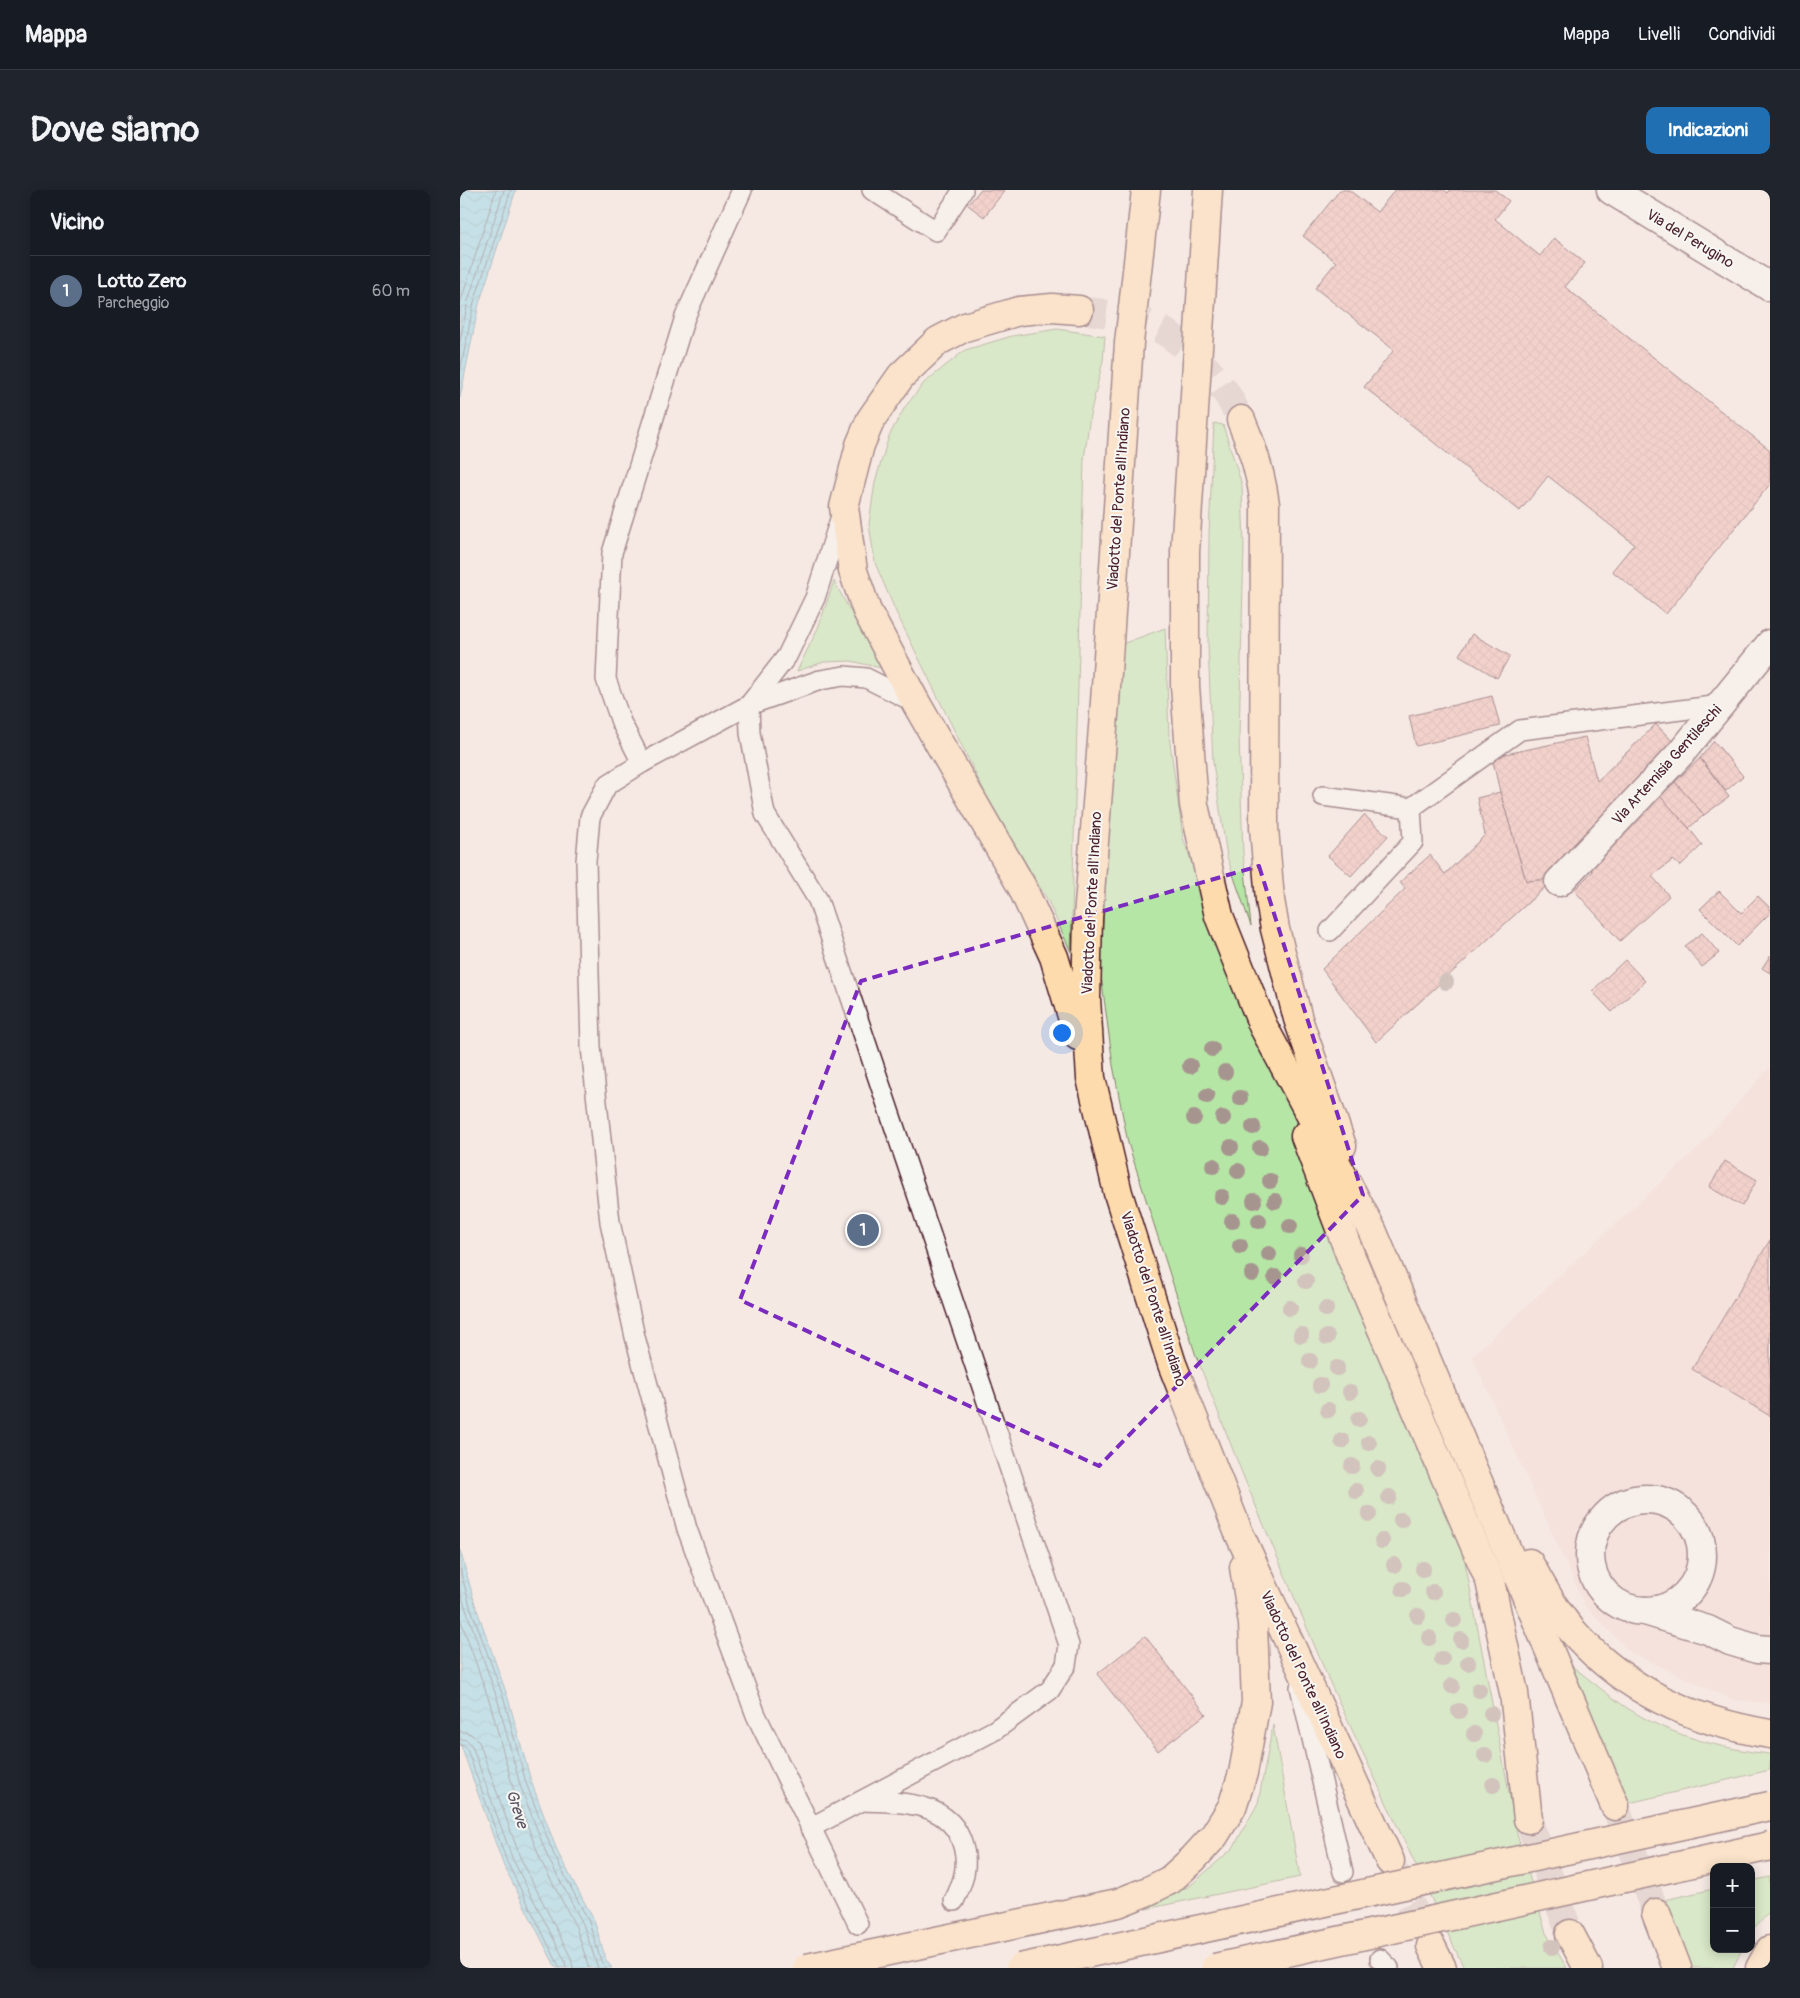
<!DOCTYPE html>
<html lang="it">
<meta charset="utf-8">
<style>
body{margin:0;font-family:Pangolin,sans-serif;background:#20242c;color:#f1f3f6}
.controls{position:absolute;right:15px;bottom:15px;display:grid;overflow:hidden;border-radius:10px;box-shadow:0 2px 12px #0003}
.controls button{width:45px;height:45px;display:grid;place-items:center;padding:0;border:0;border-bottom:1px solid #363941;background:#171b24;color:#f1f3f6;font:25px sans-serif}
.you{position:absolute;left:601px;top:842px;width:18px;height:18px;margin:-12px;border:4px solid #fff;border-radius:50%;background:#1a73e8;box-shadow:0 0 0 8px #1a73e833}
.badge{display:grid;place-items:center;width:32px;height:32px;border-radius:50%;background:#1f6fb2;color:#fff;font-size:16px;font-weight:700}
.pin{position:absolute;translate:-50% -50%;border:2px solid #fff;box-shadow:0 1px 5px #0006}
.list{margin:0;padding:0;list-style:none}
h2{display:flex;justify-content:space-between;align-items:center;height:65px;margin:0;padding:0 20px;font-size:21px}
h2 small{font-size:16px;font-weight:400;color:#9ea1a6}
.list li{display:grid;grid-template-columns:32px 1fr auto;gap:15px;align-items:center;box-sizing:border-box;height:70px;padding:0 20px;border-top:1px solid #363941}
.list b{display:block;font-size:19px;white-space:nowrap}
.list p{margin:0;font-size:16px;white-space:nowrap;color:#9ea1a6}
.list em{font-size:16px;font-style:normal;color:#9ea1a6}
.map{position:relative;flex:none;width:1310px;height:1778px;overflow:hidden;border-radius:10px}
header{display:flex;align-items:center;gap:30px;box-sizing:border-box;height:70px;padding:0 25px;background:#171b24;border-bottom:1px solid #363941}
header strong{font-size:24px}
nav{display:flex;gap:28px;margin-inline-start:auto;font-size:18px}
.intro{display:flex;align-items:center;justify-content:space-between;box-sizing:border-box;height:120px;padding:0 30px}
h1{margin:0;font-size:35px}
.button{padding:12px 22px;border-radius:10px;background:#1f6fb2;color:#fff;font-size:18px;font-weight:700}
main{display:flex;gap:30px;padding:0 30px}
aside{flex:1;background:#171b24;border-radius:10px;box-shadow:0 2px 12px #0003}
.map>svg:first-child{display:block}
</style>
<header>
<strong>Mappa</strong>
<nav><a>Mappa</a><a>Livelli</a><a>Condividi</a></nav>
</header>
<div class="intro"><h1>Dove siamo</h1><a class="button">Indicazioni</a></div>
<main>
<aside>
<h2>Vicino<small></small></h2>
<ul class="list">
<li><span class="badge" style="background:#5c6f8a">1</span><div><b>Lotto Zero</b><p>Parcheggio</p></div><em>60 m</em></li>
</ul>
</aside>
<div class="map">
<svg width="1310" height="1778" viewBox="0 0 1310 1778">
<defs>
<pattern id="water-waves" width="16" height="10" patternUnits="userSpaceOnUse" patternTransform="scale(1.25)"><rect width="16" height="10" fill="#89d5e9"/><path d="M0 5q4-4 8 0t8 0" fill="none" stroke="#78b6c8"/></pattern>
<pattern id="building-cross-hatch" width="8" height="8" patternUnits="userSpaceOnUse" patternTransform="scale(1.25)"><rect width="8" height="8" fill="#efb4ae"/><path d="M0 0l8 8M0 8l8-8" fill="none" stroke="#ce9a96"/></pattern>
</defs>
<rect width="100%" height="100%" fill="#f5e9e4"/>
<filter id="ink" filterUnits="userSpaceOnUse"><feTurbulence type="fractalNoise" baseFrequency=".02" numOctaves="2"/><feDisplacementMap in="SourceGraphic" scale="10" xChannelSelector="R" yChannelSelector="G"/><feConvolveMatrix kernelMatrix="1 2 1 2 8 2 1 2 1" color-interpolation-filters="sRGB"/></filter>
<g filter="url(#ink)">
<path fill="#f3d9d4" d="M1310 877V1513L1273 1510 1171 1463 1125 1416 1012 1166 1237 959Z"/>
<g fill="#b6e6a6" stroke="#808268">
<path d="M597 139 645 146 643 171 630 225 624 270 611 762 588 711 528 609 436 422 415 373 409 334 415 292 429 246 445 217 464 193 505 160 552 146Z"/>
<path d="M754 233 763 235 782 295 784 357 779 546 783 663 791 736 767 667 753 573 748 456 749 343Z"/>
<path d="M374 391 421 478 391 471 364 472 337 481 358 438Z"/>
<path d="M705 438 709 545 723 648 766 765 831 905 960 1267 1001 1351 1057 1644 1086 1743 1107 1778H1004L871 1495 782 1283 735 1163 668 953 653 875 640 778 662 454Z"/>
<path d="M1112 1476C1130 1490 1148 1505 1167 1518 1209 1545 1261 1559 1310 1564V1580L1169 1613Z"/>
<path d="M813 1535 840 1687 686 1719 731 1695 773 1658 798 1613Z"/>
<path d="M1310 1687V1721L1291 1741V1691Z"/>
<path d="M1254 1699V1759H1282L1273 1778H1232L1204 1710Z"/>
</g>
<g fill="url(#water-waves)" stroke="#708c9d">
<path d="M0 0H56L19 114 0 208Z"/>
<path d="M0 1360 15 1414 48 1508 71 1591 98 1663 134 1730 146 1770 152 1778H96L43 1674 0 1553Z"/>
</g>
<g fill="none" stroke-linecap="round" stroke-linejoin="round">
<g stroke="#636877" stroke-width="1">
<path d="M0 114 36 0"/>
<path d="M0 151 8 111 44 0"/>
<path d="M0 182 14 112 51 0"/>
<path d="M0 1379 10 1416 44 1509 66 1593 94 1665 129 1732 141 1771 146 1778"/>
<path d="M0 1402 38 1511 60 1595 88 1668 123 1734 138 1778"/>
<path d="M0 1428 30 1513 53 1598 81 1671 116 1737 129 1778"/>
<path d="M0 1541 11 1544 19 1552 60 1667 111 1768 113 1778"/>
<path d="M0 1549 7 1550 12 1556 53 1670 105 1771 106 1778"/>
<path d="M0 1555 4 1556 7 1559 47 1672 100 1778"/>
</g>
</g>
<g fill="url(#building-cross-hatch)" stroke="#4a1f2b">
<path d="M520 0H545L524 27 508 15Z"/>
<path d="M880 0H889L917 22 935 0H984L988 3 990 0H1035L1049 11 1035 29 1080 66 1094 48 1125 73 1105 97 1310 260V294L1206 424 1152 381 1174 354 1088 286 1060 321 904 197 934 160 855 98 876 72 843 46Z"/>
<path d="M1012 444 1050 466 1037 488 999 465Z"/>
<path d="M1032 506 1040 536 956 556 949 526Z"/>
<path d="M1196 534 1218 557 1094 689 1066 691 1040 602 1032 567 1125 547 1137 591Z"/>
<path d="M1254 551 1283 586 1266 601 1240 568Z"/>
<path d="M1240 568 1269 607 1244 625 1215 592Z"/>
<path d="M1215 592 1244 625 1229 638 1200 606Z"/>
<path d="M1040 602 1066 691 1094 689 916 852 862 779 945 699 940 692 970 665 985 684 1025 645 1017 608Z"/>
<path d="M1200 606 1229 638 1242 655 1220 676 1213 670 1192 686 1209 706 1160 751 1114 700 1133 681 1126 676Z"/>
<path d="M904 625 928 646 891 686 868 666Z"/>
<path d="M1259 701 1281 723 1298 706 1310 718V723L1277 756 1240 719Z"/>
<path d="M1242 743 1259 763 1242 777 1225 756Z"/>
<path d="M1310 766V783L1302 778Z"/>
<path d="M1165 770 1185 791 1152 822 1132 801Z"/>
<path d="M1265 971 1297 990 1282 1016 1249 997Z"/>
<path d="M1310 1050V1226L1232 1179Z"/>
<path d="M685 1446 746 1524 698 1561 637 1484Z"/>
</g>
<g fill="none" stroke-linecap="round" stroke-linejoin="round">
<g stroke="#d3c1bf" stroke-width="28" stroke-dasharray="28 14" stroke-linecap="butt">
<path d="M619 120C642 123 665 125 687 133 716 144 743 172 762 197 770 207 775 219 781 230"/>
<path d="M1155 1616 1196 1723"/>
<path d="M1068 1629 1110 1744"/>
<path d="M931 1675 970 1753"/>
</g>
<defs>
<g id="lane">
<path d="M412 0 476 41 503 0"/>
<path d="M182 573 161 532 146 489 152 363 225 127 282 0"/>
<path d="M863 606 951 618 1060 540 1261 515"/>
<path d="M870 741 953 652 951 618"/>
<path d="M840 1497 883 1682"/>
<path d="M402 1611C441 1612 491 1611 503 1656 509 1675 503 1693 494 1711"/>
<path d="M350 1638 535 1540 590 1500 606 1475 609 1455 358 710 305 624 290 543 289 515 327 466 355 408 382 323"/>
<path d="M398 1734 296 1525 227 1339 175 1147 150 1032 131 857 126 671 130 627 147 595 182 573 289 515 360 490 384 486 406 488 456 513"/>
<path d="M920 1769 929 1778"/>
</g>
<g id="street">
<path d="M1151 0 1310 97"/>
<path d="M1099 692 1221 563 1310 454"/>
<circle cx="1186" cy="1365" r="56"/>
<path d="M1185 1421 1248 1440 1270 1451 1297 1459 1310 1460"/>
</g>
<g id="highway">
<path d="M686 0 669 153 645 512 628 728 626 809 631 888 658 1003 712 1174 778 1341 930 1671"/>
<path d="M748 0 725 362V496L734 615 759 726 803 836 912 1040 1155 1616"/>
<path d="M781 230C793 258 801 284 805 314L804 638 810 710 815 739 838 829 882 956"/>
<path d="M618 846 594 767 562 697 456 513 407 421 393 381 384 317 400 255 411 229 441 186 478 151 505 137 559 121 592 118 619 120"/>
<path d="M845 946 891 1067 1030 1391 1054 1503 1068 1629"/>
<path d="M1069 1373C1083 1398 1097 1425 1117 1446 1168 1502 1237 1532 1310 1544"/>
<path d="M710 1690 733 1669 754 1646 772 1617 783 1583 796 1512 793 1434 784 1377"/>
<path d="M1196 1723 1217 1778"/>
<path d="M1110 1744 1128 1778"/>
<path d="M971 1756 982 1778"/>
<path d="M1300 1778 1310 1760"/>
</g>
</defs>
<use href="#lane" stroke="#4a1f2b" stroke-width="22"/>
<use href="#street" stroke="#4a1f2b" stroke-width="31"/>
<use href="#highway" stroke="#4a1f2b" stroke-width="31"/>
<use href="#lane" stroke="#f6f6f2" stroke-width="19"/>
<use href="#street" stroke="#f6f6f2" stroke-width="28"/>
<use href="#highway" stroke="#fedbac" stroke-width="28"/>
<defs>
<g id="highway-bridge">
<path d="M347 1778 658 1713 688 1701 710 1690"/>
<path d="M560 1778 1310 1616"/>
<path d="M755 1778 1310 1656"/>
</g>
</defs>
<use href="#highway-bridge" stroke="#4a1f2b" stroke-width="31" stroke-linecap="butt"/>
<use href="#highway-bridge" stroke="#fedbac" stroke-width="28"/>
</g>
<g fill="#a6958f">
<circle cx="986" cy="792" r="8"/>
<circle cx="752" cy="859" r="8"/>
<circle cx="730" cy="876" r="8"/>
<circle cx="765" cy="882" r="8"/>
<circle cx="747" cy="906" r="8"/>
<circle cx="780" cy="908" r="8"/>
<circle cx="734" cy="928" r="8"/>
<circle cx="763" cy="928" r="8"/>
<circle cx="793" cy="937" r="8"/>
<circle cx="771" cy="957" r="8"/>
<circle cx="800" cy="958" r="8"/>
<circle cx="753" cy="976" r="8"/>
<circle cx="778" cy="981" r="8"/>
<circle cx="810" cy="991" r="8"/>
<circle cx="762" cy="1007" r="8"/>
<circle cx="794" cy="1011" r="8"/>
<circle cx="815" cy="1011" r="8"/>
<circle cx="772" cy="1031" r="8"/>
<circle cx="799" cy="1031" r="8"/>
<circle cx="830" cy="1036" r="8"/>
<circle cx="780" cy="1056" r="8"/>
<circle cx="809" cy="1064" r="8"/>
<circle cx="841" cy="1065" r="8"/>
<circle cx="792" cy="1084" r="8"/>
<circle cx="815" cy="1087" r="8"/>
<circle cx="846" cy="1091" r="8"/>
<circle cx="830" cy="1118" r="8"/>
<circle cx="866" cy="1119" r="8"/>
<circle cx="841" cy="1145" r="8"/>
<circle cx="867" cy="1147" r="8"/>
<circle cx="850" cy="1171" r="8"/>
<circle cx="877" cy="1178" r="8"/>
<circle cx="860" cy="1195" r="8"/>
<circle cx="890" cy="1202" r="8"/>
<circle cx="868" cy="1220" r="8"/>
<circle cx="899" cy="1229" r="8"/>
<circle cx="882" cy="1251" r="8"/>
<circle cx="909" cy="1253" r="8"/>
<circle cx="892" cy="1276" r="8"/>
<circle cx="918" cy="1279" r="8"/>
<circle cx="896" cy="1301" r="8"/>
<circle cx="929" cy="1307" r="8"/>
<circle cx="909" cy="1324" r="8"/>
<circle cx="941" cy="1330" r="8"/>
<circle cx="922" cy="1351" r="8"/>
<circle cx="934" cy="1375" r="8"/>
<circle cx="963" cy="1379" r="8"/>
<circle cx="943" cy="1399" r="8"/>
<circle cx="973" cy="1402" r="8"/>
<circle cx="958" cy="1426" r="8"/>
<circle cx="994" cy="1430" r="8"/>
<circle cx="969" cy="1448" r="8"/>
<circle cx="1001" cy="1450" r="8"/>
<circle cx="982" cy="1469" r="8"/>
<circle cx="1008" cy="1473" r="8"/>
<circle cx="992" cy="1496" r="8"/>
<circle cx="1019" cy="1500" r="8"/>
<circle cx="999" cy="1521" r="8"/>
<circle cx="1031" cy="1524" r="8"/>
<circle cx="1014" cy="1544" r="8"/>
<circle cx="1025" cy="1565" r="8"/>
<circle cx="1033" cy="1595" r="8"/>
<circle cx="1092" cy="1757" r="8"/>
</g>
</g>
<path d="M0 0H1310V1778H0ZM799 676 903 1005 639 1276 280 1110 401 791Z" fill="#f5e9e4" fill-opacity=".55" fill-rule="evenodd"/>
<path fill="none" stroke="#7b2cbf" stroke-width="4" stroke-dasharray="10 6" stroke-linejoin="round" d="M799 676 903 1005 639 1276 280 1110 401 791Z"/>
<g text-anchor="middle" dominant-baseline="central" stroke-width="4" stroke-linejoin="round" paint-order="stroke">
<g font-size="15" fill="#4a1f2b" stroke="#f6f6f2">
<text transform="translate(1230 49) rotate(31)">Via del Perugino</text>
<text transform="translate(659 309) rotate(-86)">Viadotto del Ponte all'Indiano</text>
<text transform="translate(1207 575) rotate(-48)">Via Artemisia Gentileschi</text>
<text transform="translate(632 713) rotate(-87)">Viadotto del Ponte all'Indiano</text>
<text transform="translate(693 1109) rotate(72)">Viadotto del Ponte all'Indiano</text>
<text transform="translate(843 1485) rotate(65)">Viadotto del Ponte all'Indiano</text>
</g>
<g font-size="16" font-style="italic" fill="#5d5664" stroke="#f6f6f2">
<text transform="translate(57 1619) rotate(72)">Greve</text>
</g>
</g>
</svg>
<div class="controls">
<button>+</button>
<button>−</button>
</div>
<div class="you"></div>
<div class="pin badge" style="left:403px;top:1040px;background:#5c6f8a">1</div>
</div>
</main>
